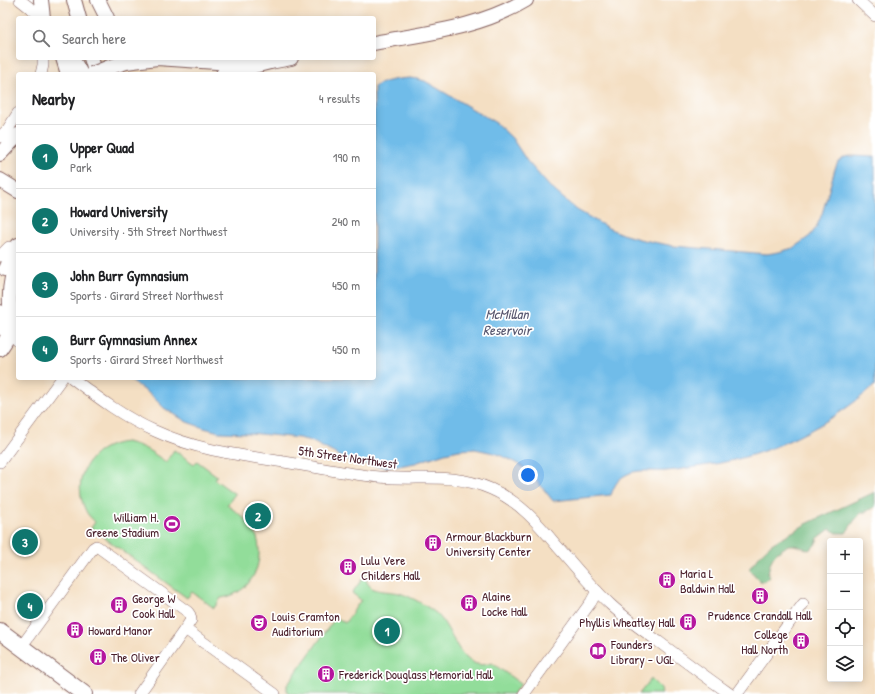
<!DOCTYPE html>
<meta charset="utf-8">
<style>
body{margin:0;font-family:"Patrick Hand",sans-serif;background:#f6f6f6;color:#202124}
.controls{position:absolute;right:12px;bottom:12px;display:grid;overflow:hidden;border-radius:4px;box-shadow:0 2px 10px #0003}
.controls button{width:36px;height:36px;display:grid;place-items:center;padding:0;border:0;border-bottom:1px solid #e0e0e0;background:#fff;color:#202124;font:20px sans-serif}
.you{position:absolute;left:528px;top:475px;width:14px;height:14px;margin:-10px;border:3px solid #fff;border-radius:50%;background:#1a73e8;box-shadow:0 0 0 6px #1a73e833}
.badge{display:grid;place-items:center;width:26px;height:26px;border-radius:50%;background:#0f766e;color:#fff;font-size:13px;font-weight:700}
.pin{position:absolute;translate:-50% -50%;border:2px solid #fff;box-shadow:0 1px 4px #0006}
.list{margin:0;padding:0;list-style:none}
h2{display:flex;justify-content:space-between;align-items:center;height:52px;margin:0;padding:0 16px;font-size:17px}
h2 small{font-size:13px;font-weight:400;color:#757577}
.list li{display:grid;grid-template-columns:26px 1fr auto;gap:12px;align-items:center;box-sizing:border-box;height:64px;padding:0 16px;border-top:1px solid #e0e0e0}
.list b{display:block;font-size:15px;white-space:nowrap}
.list p{margin:0;font-size:13px;white-space:nowrap;color:#757577}
.list em{font-size:13px;font-style:normal;color:#757577}
.icon{flex:none;width:22px;height:22px;fill:none;stroke:currentColor;stroke-width:2;stroke-linecap:round;stroke-linejoin:round}
.map{position:relative;flex:none;width:875px;height:694px;overflow:hidden}
.search{position:absolute;background:#fff;box-shadow:0 2px 10px #0003;left:16px;top:16px;width:360px;height:44px;display:flex;align-items:center;gap:10px;box-sizing:border-box;padding:0 14px;border-radius:4px;color:#757577;font-size:15px}
.panel{position:absolute;background:#fff;box-shadow:0 2px 10px #0003;left:16px;top:72px;width:360px;height:308px;border-radius:4px}
.map>svg:first-child{display:block}
</style>
<div class="map">
<svg width="875" height="694" viewBox="0 0 875 694">
<rect width="100%" height="100%" fill="#fff"/>
<filter id="ink" filterUnits="userSpaceOnUse"><feTurbulence type="fractalNoise" baseFrequency=".025" numOctaves="2"/><feDisplacementMap in="SourceGraphic" scale="8" xChannelSelector="R" yChannelSelector="G"/><feConvolveMatrix kernelMatrix="1 2 1 2 8 2 1 2 1" color-interpolation-filters="sRGB"/></filter>
<filter id="wash" filterUnits="userSpaceOnUse"><feTurbulence type="fractalNoise" baseFrequency=".012" numOctaves="4" result="noise"/><feDisplacementMap in="SourceGraphic" scale="16" xChannelSelector="R" yChannelSelector="G"/><feGaussianBlur stdDeviation="0.9" result="paint"/><feColorMatrix in="noise" values="0 0 0 0 0 0 0 0 0 0 0 0 0 0 0 0 0 1.4 0 .05"/><feComposite in="paint" operator="in"/></filter>
<g filter="url(#wash)">
<rect width="100%" height="100%" fill="#f4dfc3"/>
<g fill="#92dd9a" stroke="#6e7e62">
<path d="M126 442C144 446 150 451 166 462L174 450 194 464 197 461 217 476 214 479 235 494 227 505C238 513 249 520 255 533 258 538 259 545 259 551 260 574 245 595 221 598L214 608 192 592 187 598 91 528 95 522C92 519 89 516 87 513 69 480 89 445 126 442Z"/>
<path d="M365 575C366 580 367 584 372 588 380 592 391 591 399 593 410 596 429 607 437 614 454 630 460 674 492 663L521 684 513 694H291L287 692V685L336 617 345 623 361 600 352 593Z"/>
<path d="M651 679 661 689 662 694H639Z"/>
</g>
<path fill="#75bc82" stroke="#606e56" d="M875 492V507L865 512 861 513 854 521 846 533H837L830 529 818 538C816 544 814 548 808 550 803 548 795 544 789 545 787 545 786 547 784 548 772 555 770 561 768 574L770 577 765 582 760 581 749 569C756 560 763 550 773 543 784 536 795 531 806 524Z"/>
<path fill="#6fbce9" stroke="#5c6e8a" d="M410 78 417 79 425 81 496 123 512 138 527 161 550 187 577 210 608 228 622 234 639 239 658 243 674 246 767 254 779 252 793 248 810 236 816 228 822 214 835 169 838 162 845 157 851 156 875 157V385C831 425 767 457 708 465 694 467 680 470 666 471 654 472 641 469 630 473 618 478 615 484 611 495L553 501 538 482 526 469 509 459 494 453 475 449 459 450 445 453 415 463 399 466 384 467 351 462 311 441 299 438 250 433 219 432 204 428 187 422 164 408 151 395 128 378H374V87C385 80 397 79 410 78Z"/>
</g>
<g filter="url(#ink)">
<g fill="none" stroke-linecap="round" stroke-linejoin="round">
<defs>
<g id="minor">
<path d="M20 0 43 18"/>
<path d="M858 0 875 16"/>
<path d="M41 74 43 65V58"/>
<path d="M0 137 8 129 18 113"/>
<path d="M0 256 9 247"/>
<path d="M0 329 10 333 18 341"/>
<path d="M72 378C98 398 125 418 155 431 196 450 240 455 284 462 316 467 347 474 379 477 418 481 453 472 491 489 519 501 538 523 557 546 575 566 591 587 611 605 626 619 643 630 659 642 683 660 706 677 730 694"/>
<path d="M0 462 62 378"/>
<path d="M185 629 275 694"/>
<path d="M21 647 93 548 96 546 98 547 188 612 190 615 191 620 185 629 139 694"/>
<path d="M524 694 591 602 597 591"/>
<path d="M737 694 803 604"/>
</g>
<g id="major">
<path d="M41 0 43 18"/>
<path d="M74 0 79 18"/>
<path d="M98 0 107 18"/>
<path d="M374 43C426 33 480 28 526 0"/>
<path d="M63 58 68 74"/>
<path d="M72 58 81 74"/>
<path d="M91 58 96 74"/>
<path d="M107 68 126 62 157 58 231 63 270 62"/>
<path d="M223 74 270 62 291 58"/>
<path d="M0 154 18 135"/>
<path d="M0 180 18 191"/>
<path d="M5 269 9 260 18 245"/>
<path d="M0 312 10 333"/>
<path d="M0 349C5 342 10 335 12 327 14 319 11 312 10 305 9 289 11 275 18 261"/>
</g>
<path id="highway" d="M0 631 84 694"/>
</defs>
<use href="#minor" stroke="#866260" stroke-width="12"/>
<use href="#major" stroke="#866260" stroke-width="16"/>
<use href="#highway" stroke="#866260" stroke-width="18"/>
<use href="#minor" stroke="#fff" stroke-width="11"/>
<use href="#major" stroke="#fff" stroke-width="14"/>
<use href="#highway" stroke="#fff" stroke-width="16"/>
<defs>
<path id="major-bridge" d="M92 74 107 68"/>
</defs>
<use href="#major-bridge" stroke="#866260" stroke-width="16" stroke-linecap="butt"/>
<use href="#major-bridge" stroke="#fff" stroke-width="14"/>
</g>
</g>
<defs>
<symbol id="stadium-disc" viewBox="-11 -11 22 22"><circle r="9.5" fill="#b5179e" stroke="#fff"/><path d="M0-5a6.5 5 0 1 0 0 10a6.5 5 0 1 0 0-10ZM-3.5-1.8h7v3.6h-7Z" fill="#fff"/></symbol>
<symbol id="building-disc" viewBox="-11 -11 22 22"><circle r="9.5" fill="#b5179e" stroke="#fff"/><path d="M-4-6H4V6H1V3H-1V6H-4ZM-2.5-4.3h1.7v1.8h-1.7ZM.8-4.3h1.7v1.8H.8ZM-2.5-1h1.7V.8h-1.7ZM.8-1h1.7V.8H.8Z" fill="#fff"/></symbol>
<symbol id="theatre-disc" viewBox="-11 -11 22 22"><circle r="9.5" fill="#b5179e" stroke="#fff"/><path d="M-5-5.5Q0-4 5-5.5V0Q5 5 0 6Q-5 5-5 0ZM-3.3-2.5H-1v1.5H-3.3ZM1-2.5H3.3v1.5H1ZM-2.8 1Q0 5.5 2.8 1Z" fill="#fff"/></symbol>
<symbol id="library-disc" viewBox="-11 -11 22 22"><circle r="9.5" fill="#b5179e" stroke="#fff"/><path d="M-6-4Q-3-5.5-.7-3.5V5Q-3 3-6 4ZM6-4Q3-5.5 .7-3.5V5Q3 3 6 4Z" fill="#fff"/></symbol>
</defs>
<g fill-rule="evenodd">
<use href="#stadium-disc" x="162" y="514" width="20" height="20"/>
<use href="#building-disc" x="423" y="533" width="20" height="20"/>
<use href="#building-disc" x="338" y="557" width="20" height="20"/>
<use href="#building-disc" x="657" y="570" width="20" height="20"/>
<use href="#building-disc" x="750" y="586" width="20" height="20"/>
<use href="#building-disc" x="459" y="593" width="20" height="20"/>
<use href="#building-disc" x="109" y="595" width="20" height="20"/>
<use href="#building-disc" x="678" y="612" width="20" height="20"/>
<use href="#theatre-disc" x="249" y="613" width="20" height="20"/>
<use href="#building-disc" x="65" y="620" width="20" height="20"/>
<use href="#building-disc" x="791" y="631" width="20" height="20"/>
<use href="#library-disc" x="588" y="641" width="20" height="20"/>
<use href="#building-disc" x="88" y="647" width="20" height="20"/>
<use href="#building-disc" x="316" y="664" width="20" height="20"/>
</g>
<g text-anchor="middle" dominant-baseline="central" stroke-width="3.5" stroke-linejoin="round" paint-order="stroke">
<g font-size="13" fill="#4a1f2b" stroke="#fff">
<text transform="translate(348 457) rotate(8)">5th Street Northwest</text>
</g>
<g font-size="13" fill="#4a1f2b" stroke="#fff" text-anchor="start">
<text x="159" y="517" text-anchor="end">William H.<tspan x="159" dy="15">Greene Stadium</tspan></text>
<text x="446" y="536">Armour Blackburn<tspan x="446" dy="15">University Center</tspan></text>
<text x="361" y="560">Lulu Vere<tspan x="361" dy="15">Childers Hall</tspan></text>
<text x="680" y="573">Maria L<tspan x="680" dy="15">Baldwin Hall</tspan></text>
<text x="482" y="596">Alaine<tspan x="482" dy="15">Locke Hall</tspan></text>
<text x="132" y="598">George W<tspan x="132" dy="15">Cook Hall</tspan></text>
<text x="760" y="615" text-anchor="middle">Prudence Crandall Hall</text>
<text x="272" y="616">Louis Cramton<tspan x="272" dy="15">Auditorium</tspan></text>
<text x="675" y="622" text-anchor="end">Phyllis Wheatley Hall</text>
<text x="88" y="630">Howard Manor</text>
<text x="788" y="634" text-anchor="end">College<tspan x="788" dy="15">Hall North</tspan></text>
<text x="611" y="644">Founders<tspan x="611" dy="15">Library - UGL</tspan></text>
<text x="111" y="657">The Oliver</text>
<text x="339" y="674">Frederick Douglass Memorial Hall</text>
</g>
<g font-size="14" font-style="italic" fill="#57566e" stroke="#fff">
<text x="507" y="313">McMillan<tspan x="507" dy="16">Reservoir</tspan></text>
</g>
</g>
</svg>
<div class="controls">
<button>+</button>
<button>−</button>
<button><svg class="icon" aria-label="locate" viewBox="0 0 24 24"><circle cx="12" cy="12" r="6"/><path d="M12 2v4M12 18v4M2 12h4M18 12h4"/></svg></button>
<button><svg class="icon" aria-label="layers" viewBox="0 0 24 24"><path d="M12 4l9 5-9 5-9-5zM3 14l9 5 9-5"/></svg></button>
</div>
<div class="you"></div>
<div class="pin badge" style="left:387px;top:631px">1</div>
<div class="pin badge" style="left:258px;top:516px">2</div>
<div class="pin badge" style="left:25px;top:542px">3</div>
<div class="pin badge" style="left:30px;top:606px">4</div>
<div class="search"><svg class="icon" aria-label="search" viewBox="0 0 24 24"><circle cx="10" cy="10" r="6"/><path d="M15 15l6 6"/></svg>Search here</div>
<section class="panel">
<h2>Nearby<small>4 results</small></h2>
<ul class="list">
<li><span class="badge">1</span><div><b>Upper Quad</b><p>Park</p></div><em>190 m</em></li>
<li><span class="badge">2</span><div><b>Howard University</b><p>University · 5th Street Northwest</p></div><em>240 m</em></li>
<li><span class="badge">3</span><div><b>John Burr Gymnasium</b><p>Sports · Girard Street Northwest</p></div><em>450 m</em></li>
<li><span class="badge">4</span><div><b>Burr Gymnasium Annex</b><p>Sports · Girard Street Northwest</p></div><em>450 m</em></li>
</ul>
</section>
</div>
